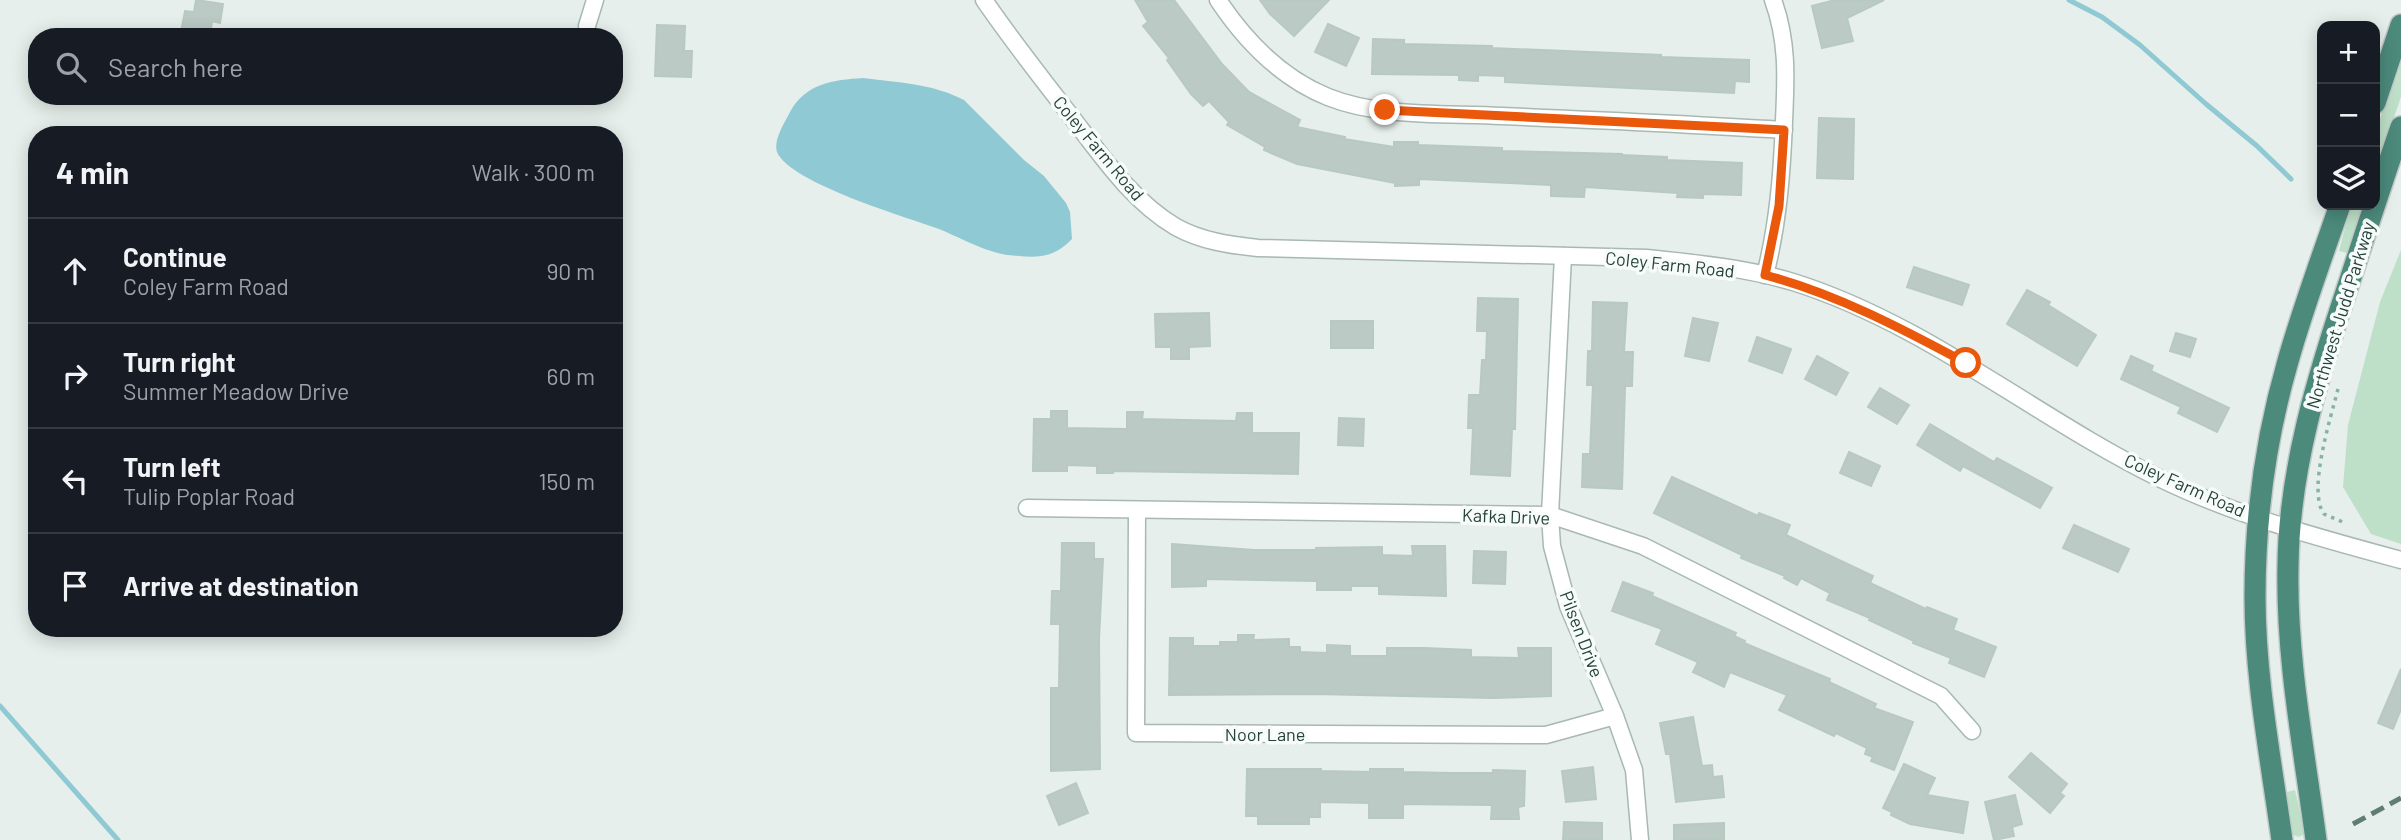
<!DOCTYPE html>
<meta charset="utf-8">
<style>
body{margin:0;font-family:Barlow,sans-serif;background:#242831;color:#f1f3f6}
.controls{position:absolute;right:21px;top:21px;display:grid;overflow:hidden;border-radius:14px;box-shadow:0 4px 18px #0003}
.controls button{width:63px;height:63px;display:grid;place-items:center;padding:0;border:0;border-bottom:2px solid #363941;background:#171b24;color:#f1f3f6;font:35px sans-serif}
.stop{position:absolute;width:21px;height:21px;margin:-16px;border:5px solid #ea580c;border-radius:50%;background:#fff}
.stop.end{background:#ea580c;border-color:#fff;box-shadow:0 2px 7px #0008}
.list{margin:0;padding:0;list-style:none}
h2{display:flex;justify-content:space-between;align-items:center;height:91px;margin:0;padding:0 28px;font-size:30px}
h2 small{font-size:23px;font-weight:400;color:#9ea1a6}
.list li{display:grid;grid-template-columns:46px 1fr auto;gap:21px;align-items:center;box-sizing:border-box;height:105px;padding:0 28px;border-top:2px solid #363941}
.list b{display:block;font-size:26px;white-space:nowrap}
.list p{margin:0;font-size:23px;white-space:nowrap;color:#9ea1a6}
.list em{font-size:23px;font-style:normal;color:#9ea1a6}
.icon{flex:none;width:38px;height:38px;fill:none;stroke:currentColor;stroke-width:2;stroke-linecap:round;stroke-linejoin:round}
.map{position:relative;flex:none;width:2401px;height:840px;overflow:hidden}
.search{position:absolute;background:#171b24;box-shadow:0 4px 18px #0003;left:28px;top:28px;width:595px;height:77px;display:flex;align-items:center;gap:18px;box-sizing:border-box;padding:0 24px;border-radius:28px;color:#9ea1a6;font-size:26px}
.panel{position:absolute;background:#171b24;box-shadow:0 4px 18px #0003;left:28px;top:126px;width:595px;height:511px;border-radius:28px}
.map>svg:first-child{display:block}
</style>
<div class="map">
<svg width="2401" height="840" viewBox="0 0 2401 840">
<rect width="100%" height="100%" fill="#e6efeb"/>
<g fill="#bfe0c8">
<path d="M2401 56V97L2375 173V134Z"/>
<path d="M2351 205H2364L2347 253 2339 251Z"/>
<path d="M2401 250V544L2371 534 2343 487 2348 425 2380 302Z"/>
<path d="M2295 790 2304 830V834L2299 837 2293 835 2291 830 2287 792Z"/>
</g>
<path fill="#8ec9d4" d="M863 78C896 82 934 84 964 100L1024 160 1044 176 1066 203 1070 212 1072 239C1055 256 1042 258 1019 256 989 255 966 240 939 229 906 217 790 183 777 152 773 140 785 122 790 112 806 83 833 80 863 78Z"/>
<g fill="none" stroke-linecap="round" stroke-linejoin="round">
<g stroke="#8ec9d4" stroke-width="5">
<path d="M2069 0 2102 17 2140 45 2206 104 2257 146 2291 179"/>
<path d="M0 706 118 840"/>
</g>
</g>
<g fill="#bbcac4" stroke="#b8c9c2" stroke-width="2">
<path d="M196 0 223 4 220 23 212 21 210 37H180L185 11 194 12Z"/>
<path d="M1135 0H1174L1222 64 1249 92 1300 120 1297 127 1345 137 1344 139 1394 147V142H1418V145L1502 148V151L1622 154V155L1667 157V160L1742 163 1741 195 1703 194V198L1677 197 1678 193 1585 187 1584 197 1551 196V185L1419 179V185L1395 186V183L1297 164 1264 150 1265 147 1227 125 1229 122 1209 101 1203 106 1191 94 1167 60 1169 58 1143 26 1148 22Z"/>
<path d="M1260 0H1329L1294 36 1270 14Z"/>
<path d="M1835 0H1884L1847 18 1853 41 1822 48 1812 6Z"/>
<path d="M1328 24 1359 38 1346 66 1315 52Z"/>
<path d="M657 25 685 26 684 51H692L691 77 655 76Z"/>
<path d="M1373 39 1404 40V44L1492 46V48L1661 55V57L1749 60V82L1735 81 1734 93 1505 82V76L1478 75V81L1459 80V75L1372 74Z"/>
<path d="M1819 118 1854 119 1853 179 1817 178Z"/>
<path d="M1914 267 1969 285 1962 305 1907 287Z"/>
<path d="M2027 290 2050 302 2048 305 2096 335 2077 366 2007 324Z"/>
<path d="M1478 298 1518 299 1515 429H1512L1510 476 1471 474 1473 428H1468L1469 395H1480L1482 360H1486L1487 331H1477Z"/>
<path d="M1593 302 1627 303 1624 352H1633L1632 386H1625L1622 489 1582 487 1583 454H1590L1593 385H1587L1588 351H1592Z"/>
<path d="M1209 313 1210 346 1189 347V359H1171V347H1156L1155 314Z"/>
<path d="M1693 318 1718 323 1709 361 1685 356Z"/>
<rect x="1331" y="321" width="42" height="27"/>
<path d="M2176 333 2196 339 2190 357 2170 351Z"/>
<path d="M1757 337 1791 349 1782 373 1749 361Z"/>
<path d="M1817 356 1848 373 1836 395 1805 379Z"/>
<path d="M2131 356 2153 366 2151 371 2229 408 2217 432 2178 413 2181 407 2121 379Z"/>
<path d="M1880 388 1909 405 1897 424 1868 407Z"/>
<path d="M1051 411H1067V428L1127 429V412H1143L1142 419 1184 420 1236 421 1237 413H1252V433H1299L1298 474 1113 471V473H1097V466L1067 465V471H1033L1034 419H1051Z"/>
<path d="M1339 418 1364 419 1363 446 1338 445Z"/>
<path d="M1930 424 1994 462 1997 458 2052 488 2040 508 1963 466 1960 471 1917 445Z"/>
<path d="M1849 452 1880 466 1871 486 1840 473Z"/>
<path d="M1672 477 1758 516 1759 513 1790 525 1786 535 1873 576 1870 583 1926 609 1927 607 1957 619 1953 630 1996 647 1984 677 1949 663 1951 658 1913 643 1914 641 1869 620 1870 618 1827 600 1830 593 1801 578 1797 585 1784 578 1785 576 1741 558 1742 555 1654 513Z"/>
<path d="M2074 525 2129 549 2118 572 2063 548Z"/>
<path d="M1062 543H1094V559H1103L1099 639 1100 769 1051 771V688H1059L1060 624H1051L1052 591H1061Z"/>
<path d="M1172 544 1254 550H1316V548L1382 547V555L1413 556 1412 546H1445L1446 596 1379 594V586H1351V590H1317V581L1206 579V586L1172 587Z"/>
<path d="M1474 551 1506 552 1505 584 1473 583Z"/>
<path d="M1623 582 1653 593 1652 596 1736 633 1734 636 1745 641 1744 643 1830 679 1829 682 1876 704 1874 708 1913 722 1894 770 1871 761 1873 757 1865 754 1867 748 1836 733 1834 736 1779 710 1787 695 1730 672 1724 687 1693 672 1698 662 1656 644 1662 629 1612 611Z"/>
<path d="M1238 635H1254L1253 640 1289 639V647H1300V652L1327 653V645L1350 646V656H1387V648H1424L1471 650V657L1519 658 1518 648H1551V696L1494 698 1315 694 1169 695 1170 638H1193V646H1220V642H1238Z"/>
<path d="M2401 669V709L2393 729 2378 723Z"/>
<path d="M1693 717 1702 766 1712 765 1713 777 1722 776 1724 797 1676 802 1670 754H1666L1660 723Z"/>
<path d="M2031 753 2067 784 2060 793 2064 796 2050 813 2009 777Z"/>
<path d="M1904 764 1935 778 1927 795 1968 802 1963 833 1910 824 1891 815 1892 812 1883 808Z"/>
<path d="M1593 767 1596 799 1566 802 1562 771Z"/>
<path d="M1247 769H1321V771L1370 772V769H1403V772L1452 773H1493V770L1525 771 1524 806 1518 807 1519 819H1491L1492 805 1403 804V818H1369V803L1320 802V817H1309V824H1258V816H1246Z"/>
<path d="M1076 783 1088 813 1059 825 1047 796Z"/>
<path d="M2015 795 2022 824 2012 827 2014 836 1994 840 1985 802Z"/>
<path d="M1564 822 1602 823V840H1563Z"/>
<path d="M1724 823V840H1674V825Z"/>
</g>
<g fill="none" stroke-linecap="round" stroke-linejoin="round">
<defs>
<g id="minor">
<path d="M984 0C1010 38 1039 75 1067 111 1099 152 1130 200 1176 227 1201 241 1230 245 1258 248L1647 258C1695 263 1746 268 1793 282 1927 324 2036 418 2161 479 2237 516 2320 538 2401 560"/>
<path d="M1218 0C1246 42 1281 78 1328 97 1380 118 1447 113 1502 116 1596 120 1690 124 1784 130"/>
<path d="M587 26 595 0"/>
<path d="M1563 256 1550 515 1552 546 1568 606 1615 716 1634 770 1640 840"/>
<path d="M1765 275C1778 224 1782 174 1784 121 1786 78 1788 41 1773 0"/>
<path d="M1027 508 1550 515 1643 546 1941 696 1972 731"/>
<path d="M1137 510 1136 733 1546 735 1615 716"/>
</g>
<g id="trunk">
<path d="M2375 103 2401 25"/>
<path d="M2282 840C2271 760 2255 678 2255 597 2255 518 2266 437 2288 361 2303 308 2322 257 2340 205"/>
<path d="M2316 840C2304 749 2286 658 2288 566 2289 469 2318 375 2349 283 2366 231 2383 179 2401 127"/>
</g>
</defs>
<use href="#minor" stroke="#a8b8b2" stroke-width="19"/>
<use href="#trunk" stroke="#c2cac8" stroke-width="24"/>
<path stroke="#86b3a5" stroke-width="3.5" stroke-dasharray="3.5 5" stroke-linecap="butt" d="M2338 389C2331 417 2307 491 2324 514L2345 523"/>
<use href="#minor" stroke="#fff" stroke-width="16"/>
<use href="#trunk" stroke="#4c8a7c" stroke-width="21"/>
<path stroke="#5f7d75" stroke-width="5" stroke-dasharray="14 7" stroke-linecap="butt" d="M2353 824 2401 798"/>
</g>
<g fill="none" stroke-linecap="round" stroke-linejoin="round">
<path stroke="#ea580c" stroke-width="9" d="M1385 110 1784 130 1779 206 1765 275C1836 294 1901 328 1966 363"/>
</g>
<g text-anchor="middle" dominant-baseline="central" stroke-width="7" stroke-linejoin="round" paint-order="stroke">
<g font-size="18" fill="#24423a" stroke="#f7fbf9">
<text transform="translate(1099 148) rotate(50)">Coley Farm Road</text>
<text transform="translate(1670 264) rotate(6)">Coley Farm Road</text>
<text transform="translate(2340 315) rotate(-73)">Northwest Judd Parkway</text>
<text transform="translate(2185 485) rotate(24)">Coley Farm Road</text>
<text transform="translate(1506 516) rotate(2)">Kafka Drive</text>
<text transform="translate(1582 634) rotate(69)">Pilsen Drive</text>
<text x="1265" y="734">Noor Lane</text>
</g>
</g>
</svg>
<div class="controls">
<button>+</button>
<button>−</button>
<button><svg class="icon" aria-label="layers" viewBox="0 0 24 24"><path d="M12 4l9 5-9 5-9-5zM3 14l9 5 9-5"/></svg></button>
</div>
<div class="stop" style="left:1966px;top:363px"></div>
<div class="stop end" style="left:1385px;top:110px"></div>
<div class="search"><svg class="icon" aria-label="search" viewBox="0 0 24 24"><circle cx="10" cy="10" r="6"/><path d="M15 15l6 6"/></svg>Search here</div>
<section class="panel">
<h2>4 min<small>Walk · 300 m</small></h2>
<ul class="list">
<li><svg class="icon" aria-label="ahead" viewBox="0 0 24 24"><path d="M12 20V5M6 11l6-6 6 6"/></svg><div><b>Continue</b><p>Coley Farm Road</p></div><em>90 m</em></li>
<li><svg class="icon" aria-label="right" viewBox="0 0 24 24"><path d="M7 20v-9h11M14 6l5 5-5 5"/></svg><div><b>Turn right</b><p>Summer Meadow Drive</p></div><em>60 m</em></li>
<li><svg class="icon" aria-label="left" viewBox="0 0 24 24"><path d="M17 20v-9H6M10 6l-5 5 5 5"/></svg><div><b>Turn left</b><p>Tulip Poplar Road</p></div><em>150 m</em></li>
<li><svg class="icon" aria-label="arrive" viewBox="0 0 24 24"><path d="M6 21V4h12l-3 4 3 4H6"/></svg><div><b>Arrive at destination</b></div></li>
</ul>
</section>
</div>
